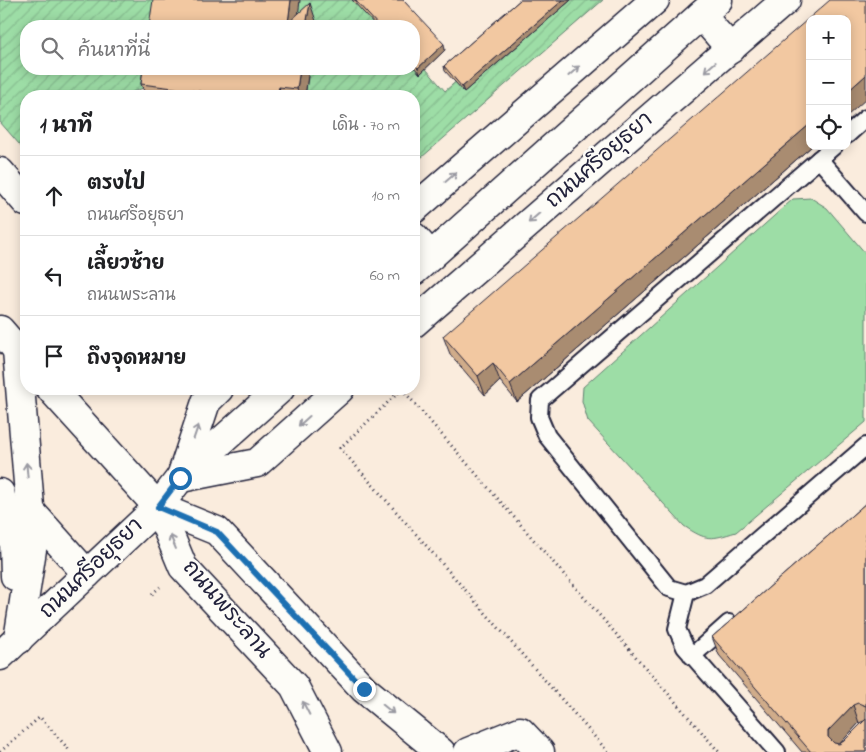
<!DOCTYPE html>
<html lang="th">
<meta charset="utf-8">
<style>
body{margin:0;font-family:"Indie Flower","Playpen Sans Thai",sans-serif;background:#f6f6f6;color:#202124}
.controls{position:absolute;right:15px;top:15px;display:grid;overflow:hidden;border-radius:10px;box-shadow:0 2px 12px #0003}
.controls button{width:45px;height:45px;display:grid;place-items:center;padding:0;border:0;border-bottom:1px solid #e0e0e0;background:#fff;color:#202124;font:25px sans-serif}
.stop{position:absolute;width:15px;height:15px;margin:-11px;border:4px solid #1f6fb2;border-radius:50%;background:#fff}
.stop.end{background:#1f6fb2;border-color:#fff;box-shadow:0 1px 5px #0008}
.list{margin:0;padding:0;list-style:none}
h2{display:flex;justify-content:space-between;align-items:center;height:65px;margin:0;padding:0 20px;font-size:21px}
h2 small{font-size:16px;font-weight:400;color:#757577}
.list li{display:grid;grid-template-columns:32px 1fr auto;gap:15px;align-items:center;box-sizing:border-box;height:80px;padding:0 20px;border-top:1px solid #e0e0e0}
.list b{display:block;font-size:19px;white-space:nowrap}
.list p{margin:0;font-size:16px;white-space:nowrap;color:#757577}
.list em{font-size:16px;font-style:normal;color:#757577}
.icon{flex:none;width:28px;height:28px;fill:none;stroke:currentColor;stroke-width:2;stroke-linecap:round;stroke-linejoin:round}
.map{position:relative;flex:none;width:866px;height:752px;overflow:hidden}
.search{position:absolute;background:#fff;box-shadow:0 2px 12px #0003;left:20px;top:20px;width:400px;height:55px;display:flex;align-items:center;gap:12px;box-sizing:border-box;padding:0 18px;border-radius:20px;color:#757577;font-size:19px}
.panel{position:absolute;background:#fff;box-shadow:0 2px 12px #0003;left:20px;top:90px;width:400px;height:305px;border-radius:20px}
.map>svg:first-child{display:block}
</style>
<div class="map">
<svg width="866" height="752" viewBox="0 0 866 752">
<defs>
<pattern id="garden-furrows" width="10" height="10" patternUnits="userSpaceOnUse" patternTransform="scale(1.25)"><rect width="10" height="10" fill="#9ddda6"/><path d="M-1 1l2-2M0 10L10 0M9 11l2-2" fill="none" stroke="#87bd90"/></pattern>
</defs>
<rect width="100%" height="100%" fill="#faecdd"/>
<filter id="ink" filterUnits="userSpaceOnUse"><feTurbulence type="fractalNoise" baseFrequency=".02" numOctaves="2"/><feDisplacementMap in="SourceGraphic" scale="10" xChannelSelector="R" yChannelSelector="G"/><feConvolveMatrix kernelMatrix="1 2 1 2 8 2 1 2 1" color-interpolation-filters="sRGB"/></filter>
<g filter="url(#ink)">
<path fill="#9ddda6" stroke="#608070" d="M811 198 827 208 866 254V422L736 532C710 540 707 541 684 526L588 421 582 401 583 387 793 199Z"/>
<path fill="url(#garden-furrows)" stroke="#608070" d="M0 0H365L388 26H26V69H414V55L445 91 551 0H603L414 164V96H235L163 80 123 96H26V152L0 122Z"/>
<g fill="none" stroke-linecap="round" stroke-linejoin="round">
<defs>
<g id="lane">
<path d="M847 135 866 118"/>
<path d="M834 146 540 400 539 417 547 436 669 588 686 593 705 585 866 446"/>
<path d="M819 159 866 213"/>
<path d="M686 593 677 629 685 647 777 752"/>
<path d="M692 656 729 623"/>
</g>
<g id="street">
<path d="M158 507 217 531 364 689 441 752"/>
<path d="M158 507 183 567 294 686 328 752"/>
<path d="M468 752 520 731 540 752"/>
</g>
<g id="secondary">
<path d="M701 15 731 49"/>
<path d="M0 172 26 202"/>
<path d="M414 209 655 0"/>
<path d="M414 237 431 256"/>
<path d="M414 271 718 0"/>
<path d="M414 323 786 0"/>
<path d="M0 330 26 360"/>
<path d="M17 350 33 543 18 640"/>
<path d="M51 389 158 507"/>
<path d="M181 477 206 402 219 389"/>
<path d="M181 478 257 463 340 389"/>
<path d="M0 493 14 543 15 576"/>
<path d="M26 506 87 574"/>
<path d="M0 656 158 507 180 478 280 389"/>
</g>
</defs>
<use href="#lane" stroke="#22223b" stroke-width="20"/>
<use href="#street" stroke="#22223b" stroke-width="31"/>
<use href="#secondary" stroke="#22223b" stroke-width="31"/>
<g stroke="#22223b" stroke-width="3" stroke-dasharray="1 4" stroke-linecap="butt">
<path d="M402 389 340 448 608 752"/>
<path d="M402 389 719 752"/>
<path d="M152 594 160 587"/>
<path d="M0 752 40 717 71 752"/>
</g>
<use href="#lane" stroke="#fdfcf7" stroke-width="16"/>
<use href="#street" stroke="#fdfcf7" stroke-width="28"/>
<use href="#secondary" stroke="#fdfcf7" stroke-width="28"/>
</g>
<g fill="#d0ac8a" stroke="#22223b" fill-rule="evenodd">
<path d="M352 0H403L445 50 420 74 414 67V26H376Z"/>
<path d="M520 0H571L464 92 445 71 444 66Z"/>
<path d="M143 69H309L305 96H146L141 84Z"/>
<path d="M810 146H812L517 402 500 381 485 395 450 354 443 336Z"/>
<path d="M866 503V752H802L719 655 712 637ZM864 721 844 741 840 743 859 723Z"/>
</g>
<g fill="#a98c71" stroke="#22223b">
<path d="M291 0H300L297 26 288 23Z"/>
<path d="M563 0H571L464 92 462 87Z"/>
<path d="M310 3 316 21 315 26H306Z"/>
<path d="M444 44 445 50 420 74 418 68Z"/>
<path d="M300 69H309L305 96H300L297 89Z"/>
<path d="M866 75V99L847 116V92Z"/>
<path d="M279 87 282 96H277Z"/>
<path d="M810 124V146H812L517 402 510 384Z"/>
<path d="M493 363 500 381 485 395 478 376Z"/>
<path d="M853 705 859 723 835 749 828 737V731Z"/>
</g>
<g fill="#f2c8a1" stroke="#22223b">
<path d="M153 0H291L288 23 310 3 306 26H149Z"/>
<path d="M355 0H403L444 44 418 68 414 64V26H379Z"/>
<path d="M520 0H563L462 87 444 66Z"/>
<path d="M830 0H866V75L847 92V19H810V124L510 384 493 363 478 376 443 336Z"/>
<path d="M143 69H300L297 89 279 87 277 96H206V92L141 84Z"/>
<path d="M866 503V706L858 703 853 705 828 731V737L834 743 839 744 844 741 866 719V752H811L712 637Z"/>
</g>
<defs><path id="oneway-shaft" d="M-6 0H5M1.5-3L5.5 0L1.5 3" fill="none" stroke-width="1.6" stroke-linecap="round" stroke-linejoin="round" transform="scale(1.25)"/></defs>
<g stroke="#9a9aa2">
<use href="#oneway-shaft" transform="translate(710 67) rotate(139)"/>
<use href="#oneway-shaft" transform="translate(574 71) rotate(-41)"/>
<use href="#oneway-shaft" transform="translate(451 177) rotate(-41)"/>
<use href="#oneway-shaft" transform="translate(534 218) rotate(139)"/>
<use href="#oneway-shaft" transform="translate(304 421) rotate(138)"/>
<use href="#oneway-shaft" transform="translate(196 432) rotate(-71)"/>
<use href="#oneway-shaft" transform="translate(27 470) rotate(-95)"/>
<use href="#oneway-shaft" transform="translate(173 542) rotate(-113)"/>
<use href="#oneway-shaft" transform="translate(306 708) rotate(-117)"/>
<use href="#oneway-shaft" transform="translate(388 709) rotate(39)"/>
</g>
</g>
<g fill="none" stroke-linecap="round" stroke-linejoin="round" filter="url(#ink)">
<path stroke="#1f6fb2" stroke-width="6" d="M180 478 158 507 217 532 364 689"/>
</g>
<g text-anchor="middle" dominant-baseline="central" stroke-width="5" stroke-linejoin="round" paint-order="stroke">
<g font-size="22" fill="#22223b" stroke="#fdfcf7">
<text transform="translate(600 161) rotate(-41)">ถนนศรีอยุธยา</text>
<text transform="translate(92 569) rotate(-44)">ถนนศรีอยุธยา</text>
<text transform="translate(226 610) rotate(49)">ถนนพระลาน</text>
</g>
</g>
</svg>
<div class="controls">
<button>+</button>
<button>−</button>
<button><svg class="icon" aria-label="locate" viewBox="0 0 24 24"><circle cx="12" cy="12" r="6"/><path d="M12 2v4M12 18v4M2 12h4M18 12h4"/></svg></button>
</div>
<div class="stop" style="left:180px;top:478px"></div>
<div class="stop end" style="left:364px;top:689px"></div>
<div class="search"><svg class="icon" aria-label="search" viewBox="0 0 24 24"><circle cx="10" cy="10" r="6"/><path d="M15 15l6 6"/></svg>ค้นหาที่นี่</div>
<section class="panel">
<h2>1 นาที<small>เดิน · 70 m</small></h2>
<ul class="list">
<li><svg class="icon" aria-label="ahead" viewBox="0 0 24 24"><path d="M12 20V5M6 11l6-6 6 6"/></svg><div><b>ตรงไป</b><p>ถนนศรีอยุธยา</p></div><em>10 m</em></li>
<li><svg class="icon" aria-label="left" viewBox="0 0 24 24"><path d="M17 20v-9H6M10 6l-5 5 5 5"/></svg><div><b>เลี้ยวซ้าย</b><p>ถนนพระลาน</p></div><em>60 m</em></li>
<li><svg class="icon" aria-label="arrive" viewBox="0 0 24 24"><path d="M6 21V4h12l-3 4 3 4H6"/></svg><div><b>ถึงจุดหมาย</b></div></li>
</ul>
</section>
</div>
